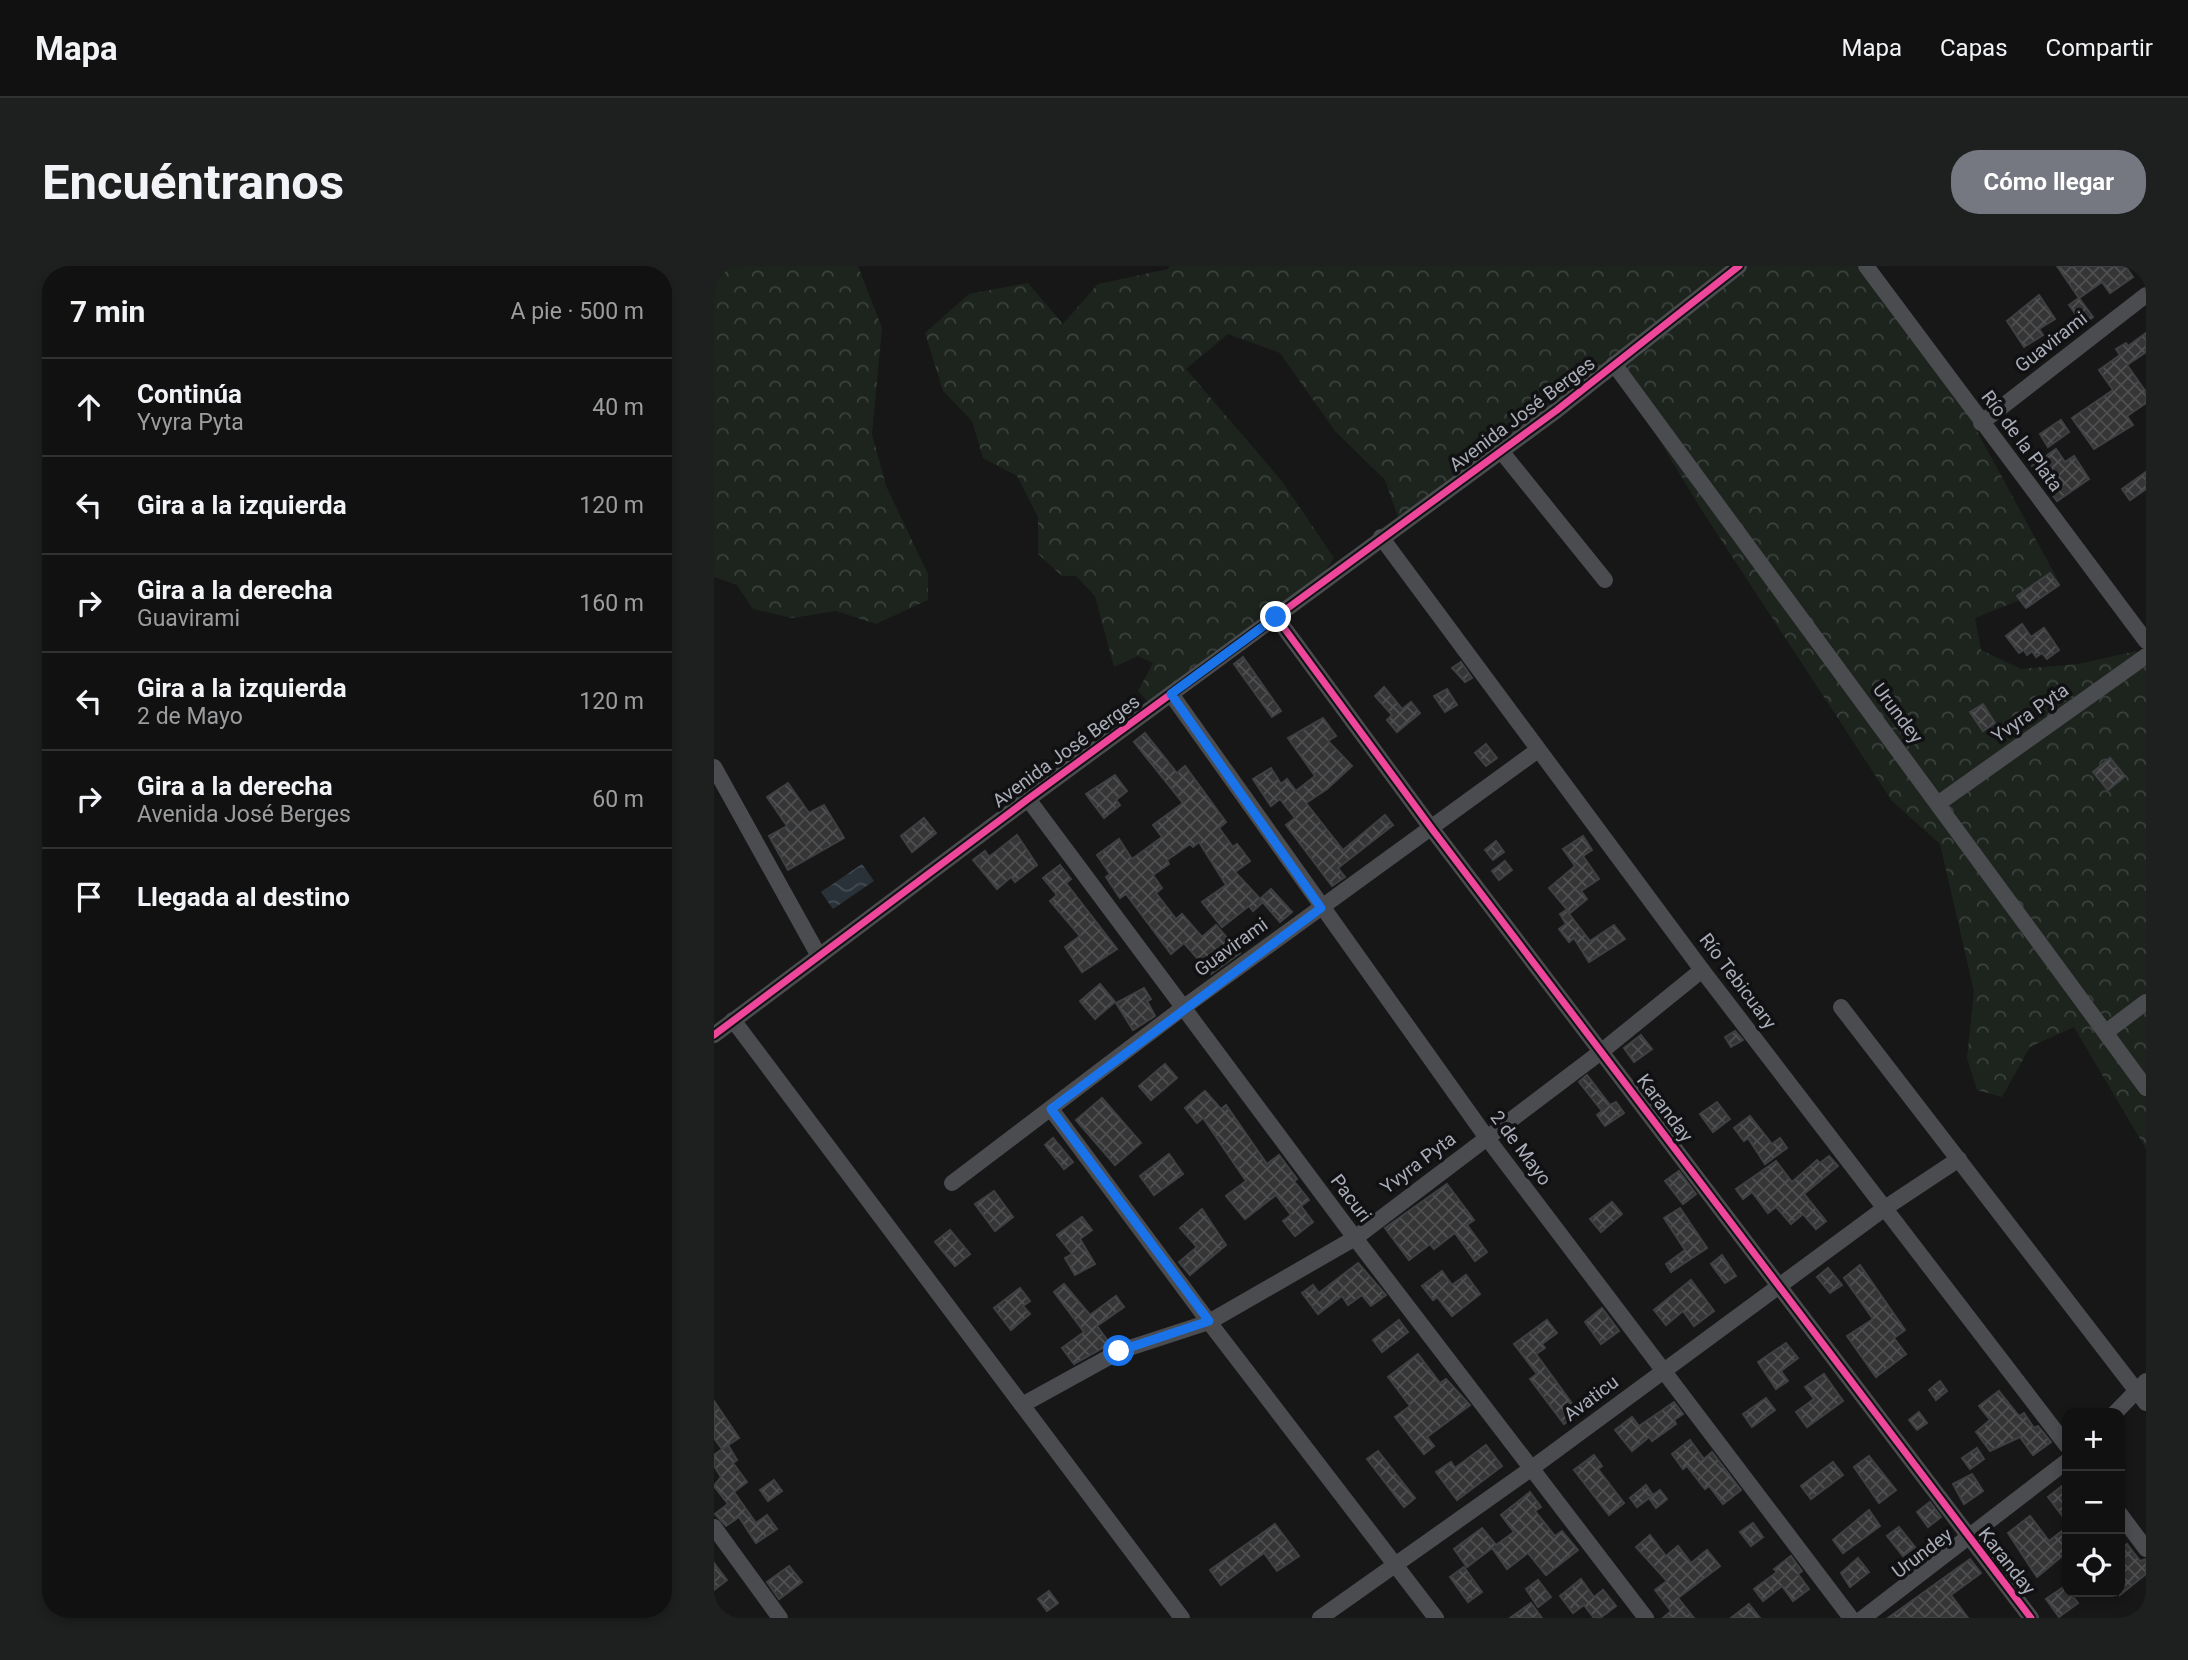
<!DOCTYPE html>
<html lang="es">
<meta charset="utf-8">
<style>
body{margin:0;font-family:Roboto,sans-serif;background:#1e1f1f;color:#f1f3f6}
.controls{position:absolute;right:21px;bottom:21px;display:grid;overflow:hidden;border-radius:14px;box-shadow:0 4px 10px #0003}
.controls button{width:63px;height:63px;display:grid;place-items:center;padding:0;border:0;border-bottom:2px solid #303131;background:#111;color:#f1f3f6;font:35px sans-serif}
.stop{position:absolute;width:21px;height:21px;margin:-16px;border:5px solid #1a73e8;border-radius:50%;background:#fff}
.stop.end{background:#1a73e8;border-color:#fff;box-shadow:0 2px 7px #0008}
.list{margin:0;padding:0;list-style:none}
h2{display:flex;justify-content:space-between;align-items:center;height:91px;margin:0;padding:0 28px;font-size:30px}
h2 small{font-size:23px;font-weight:400;color:#9c9d9f}
.list li{display:grid;grid-template-columns:46px 1fr auto;gap:21px;align-items:center;box-sizing:border-box;height:98px;padding:0 28px;border-top:2px solid #303131}
.list b{display:block;font-size:26px;white-space:nowrap}
.list p{margin:0;font-size:23px;white-space:nowrap;color:#9c9d9f}
.list em{font-size:23px;font-style:normal;color:#9c9d9f}
.icon{flex:none;width:38px;height:38px;fill:none;stroke:currentColor;stroke-width:2;stroke-linecap:round;stroke-linejoin:round}
.map{position:relative;flex:none;width:1432px;height:1352px;overflow:hidden;border-radius:28px}
header{display:flex;align-items:center;gap:42px;box-sizing:border-box;height:98px;padding:0 35px;background:#111;border-bottom:2px solid #303131}
header strong{font-size:33px}
nav{display:flex;gap:38px;margin-inline-start:auto;font-size:24px}
.intro{display:flex;align-items:center;justify-content:space-between;box-sizing:border-box;height:168px;padding:0 42px}
h1{margin:0;font-size:49px}
.button{padding:18px 32px;border-radius:28px;background:#757880;color:#fff;font-size:24px;font-weight:700}
main{display:flex;gap:42px;padding:0 42px}
aside{flex:1;background:#111;border-radius:28px;box-shadow:0 4px 10px #0003}
.map>svg:first-child{display:block}
</style>
<header>
<strong>Mapa</strong>
<nav><a>Mapa</a><a>Capas</a><a>Compartir</a></nav>
</header>
<div class="intro"><h1>Encuéntranos</h1><a class="button">Cómo llegar</a></div>
<main>
<aside>
<h2>7 min<small>A pie · 500 m</small></h2>
<ul class="list">
<li><svg class="icon" aria-label="ahead" viewBox="0 0 24 24"><path d="M12 20V5M6 11l6-6 6 6"/></svg><div><b>Continúa</b><p>Yvyra Pyta</p></div><em>40 m</em></li>
<li><svg class="icon" aria-label="left" viewBox="0 0 24 24"><path d="M17 20v-9H6M10 6l-5 5 5 5"/></svg><div><b>Gira a la izquierda</b></div><em>120 m</em></li>
<li><svg class="icon" aria-label="right" viewBox="0 0 24 24"><path d="M7 20v-9h11M14 6l5 5-5 5"/></svg><div><b>Gira a la derecha</b><p>Guavirami</p></div><em>160 m</em></li>
<li><svg class="icon" aria-label="left" viewBox="0 0 24 24"><path d="M17 20v-9H6M10 6l-5 5 5 5"/></svg><div><b>Gira a la izquierda</b><p>2 de Mayo</p></div><em>120 m</em></li>
<li><svg class="icon" aria-label="right" viewBox="0 0 24 24"><path d="M7 20v-9h11M14 6l5 5-5 5"/></svg><div><b>Gira a la derecha</b><p>Avenida José Berges</p></div><em>60 m</em></li>
<li><svg class="icon" aria-label="arrive" viewBox="0 0 24 24"><path d="M6 21V4h12l-3 4 3 4H6"/></svg><div><b>Llegada al destino</b></div></li>
</ul>
</aside>
<div class="map">
<svg width="1432" height="1352" viewBox="0 0 1432 1352">
<defs>
<pattern id="forest-crowns" width="20" height="18" patternUnits="userSpaceOnUse" patternTransform="scale(1.75)"><rect width="20" height="18" fill="#1d241e"/><path d="M2 6a3 3 0 1 1 6 0M12 15a3 3 0 1 1 6 0" fill="none" stroke="#3b413d"/></pattern>
<pattern id="water-waves" width="16" height="10" patternUnits="userSpaceOnUse" patternTransform="scale(1.75)"><rect width="16" height="10" fill="#2a3239"/><path d="M0 5q4-4 8 0t8 0" fill="none" stroke="#464d54"/></pattern>
<pattern id="building-cross-hatch" width="8" height="8" patternUnits="userSpaceOnUse" patternTransform="scale(1.75)"><rect width="8" height="8" fill="#353536"/><path d="M0 0l8 8M0 8l8-8" fill="none" stroke="#4f5051"/></pattern>
</defs>
<rect width="100%" height="100%" fill="#171717"/>
<g fill="url(#forest-crowns)">
<path d="M0 0H144L168 62 158 168 172 220 214 308V334L162 358 122 345 78 352 39 343 23 319 0 311Z"/>
<path d="M455 0H1152L1232 108 1346 318 1261 352 1267 384 1307 403 1364 398 1422 385 1432 399V883L1360 761 1316 781 1288 831 1263 824 1253 792 1260 725 1226 578 1178 535 987 243 900 99 684 251 671 214 621 165 566 87 514 68 472 103 567 214 620 292 611 305 440 442 424 425 439 397 424 390 400 401 381 330 362 310H348L324 288V251L303 210 269 192 258 155 229 125 211 67 255 28 314 17 349 58 384 18 454 3Z"/>
</g>
<path fill="url(#water-waves)" d="M148 598 160 615 119 643 107 626Z"/>
<g fill="url(#building-cross-hatch)" stroke="#3f4043" stroke-width="2">
<path d="M1343 0H1411L1419 11 1396 27 1388 16 1365 32Z"/>
<path d="M1325 29 1341 53 1325 63 1329 69 1310 81 1293 55Z"/>
<path d="M1365 32 1379 51 1369 58 1355 39Z"/>
<path d="M1432 67V86L1413 99 1432 126V137L1413 150 1419 159 1380 183 1358 152 1399 124 1385 104 1406 89 1402 83 1412 77 1414 80Z"/>
<path d="M1347 154 1355 166 1334 181 1326 168Z"/>
<path d="M1342 183 1351 196 1360 190 1375 213 1343 235 1318 200Z"/>
<path d="M1432 206V223L1416 234 1408 223Z"/>
<path d="M1336 307 1345 319 1312 342 1303 330Z"/>
<path d="M1308 358 1317 371 1330 362 1345 384 1333 393 1328 387 1322 391 1318 385 1313 389 1310 384 1305 387 1292 370Z"/>
<path d="M529 391 567 445 558 451 520 398Z"/>
<path d="M747 396 758 412 751 416 738 402Z"/>
<path d="M670 421 688 443 697 436 706 447 683 466 673 454 678 449 661 430Z"/>
<path d="M733 423 743 439 731 446 720 430Z"/>
<path d="M1269 438 1281 457 1269 465 1256 446Z"/>
<path d="M609 452 622 470 614 475 638 500 613 523 592 537 629 584 671 549 679 559 624 602 631 611 618 620 572 559 581 552 566 533 557 540 539 513 557 502 567 518 573 513 582 525 601 510 574 472Z"/>
<path d="M431 467 463 507 471 500 512 556 505 562 519 581 523 578 536 595 521 606 549 636 539 645 535 640 508 661 488 636 512 619 485 576 479 581 476 578 453 594 455 598 439 609 448 622 442 627 462 653 468 648 488 671 502 659 526 687 497 708 470 677 457 688 412 628 406 632 392 611 396 608 383 589 405 573 418 593 448 571 439 559 469 537 420 476Z"/>
<path d="M772 478 783 492 772 500 761 487Z"/>
<path d="M1396 492 1411 510 1394 524 1379 506Z"/>
<path d="M401 509 413 525 402 534 406 539 390 552 372 528Z"/>
<path d="M74 517 95 547 110 539 130 572 74 604 55 570 73 560 53 531Z"/>
<path d="M210 552 222 567 198 586 187 570Z"/>
<path d="M303 569 323 599 301 616 297 611 283 623 259 594 271 585 275 591Z"/>
<path d="M869 570 878 584 869 590 885 613 867 625 873 633 856 647 835 622 861 600 849 583Z"/>
<path d="M782 575 790 586 779 594 771 584Z"/>
<path d="M791 595 798 604 785 614 778 605Z"/>
<path d="M346 599 357 613 352 617 403 683 368 706 351 681 366 670 336 635 343 629 329 612Z"/>
<path d="M557 623 578 646 566 656 546 633Z"/>
<path d="M852 644 876 675 900 659 911 673 875 696 860 672 855 676 845 663 852 658 846 648Z"/>
<path d="M386 718 401 736 381 753 366 735Z"/>
<path d="M430 722 437 733 433 735 441 750 419 764 402 737Z"/>
<path d="M1021 765 1029 774 1017 781 1011 771Z"/>
<path d="M927 769 938 783 920 796 910 782Z"/>
<path d="M451 798 463 812 437 834 425 820Z"/>
<path d="M873 809 896 839 902 836 910 847 891 860 883 849 888 845 865 816Z"/>
<path d="M491 825 507 843 512 839 553 898 565 889 583 913 580 915 595 934 587 940 599 956 581 970 569 955 577 949 562 929 531 953 512 930 532 915 489 852 483 857 471 842Z"/>
<path d="M388 832 427 877 401 899 362 854Z"/>
<path d="M1003 836 1016 853 999 866 986 848Z"/>
<path d="M1036 850 1058 878 1066 872 1073 882 1051 898 1034 872 1030 875 1020 862Z"/>
<path d="M339 872 359 896 350 903 331 879Z"/>
<path d="M455 888 469 908 440 929 426 910Z"/>
<path d="M1115 890 1124 900 1090 928 1112 955 1102 963 1089 948 1077 958 1062 941 1054 947 1038 926 1029 933 1022 923 1062 895 1078 916 1103 894 1106 897Z"/>
<path d="M965 905 982 928 969 938 951 915Z"/>
<path d="M733 918 760 954 753 959 773 986 761 995 741 967 720 983 716 978 695 994 671 962Z"/>
<path d="M280 925 299 951 281 965 261 938Z"/>
<path d="M898 936 908 948 887 966 876 953Z"/>
<path d="M966 942 993 982 957 1006 952 998 971 984 950 952Z"/>
<path d="M488 943 512 979 476 1009 465 996 483 981 466 962Z"/>
<path d="M368 951 378 964 366 973 381 998 361 1009 351 992 358 988 343 969Z"/>
<path d="M236 964 256 988 241 1000 221 976Z"/>
<path d="M1008 989 1022 1010 1011 1017 997 998Z"/>
<path d="M644 997 672 1029 657 1040 648 1029 634 1039 628 1030 604 1048 588 1027 599 1019 605 1027Z"/>
<path d="M1146 999 1191 1064 1180 1072 1192 1088 1162 1111 1133 1070 1159 1053 1130 1012Z"/>
<path d="M1114 1002 1128 1019 1116 1027 1103 1011Z"/>
<path d="M728 1005 738 1019 752 1009 766 1028 738 1050 723 1031 719 1034 708 1020Z"/>
<path d="M977 1014 1000 1045 980 1060 969 1045 952 1059 940 1044Z"/>
<path d="M350 1018 376 1049 402 1030 410 1041 383 1060 396 1078 360 1098 348 1082 370 1066 340 1026Z"/>
<path d="M306 1022 316 1035 309 1040 316 1048 297 1064 280 1042Z"/>
<path d="M888 1042 905 1065 887 1078 871 1056Z"/>
<path d="M685 1054 694 1066 668 1086 659 1074Z"/>
<path d="M833 1054 843 1067 828 1078 831 1082 822 1088 865 1147 850 1158 816 1113 823 1108 800 1078Z"/>
<path d="M1072 1077 1084 1092 1067 1105 1074 1115 1062 1123 1044 1096Z"/>
<path d="M704 1088 726 1117 732 1113 756 1139 713 1171 720 1180 710 1188 681 1151 696 1140 674 1111Z"/>
<path d="M1110 1108 1129 1135 1093 1161 1082 1146 1100 1133 1091 1121Z"/>
<path d="M1226 1115 1233 1125 1222 1134 1215 1124Z"/>
<path d="M1285 1125 1305 1150 1310 1147 1320 1162 1324 1160 1337 1176 1319 1189 1306 1171 1276 1185 1262 1166 1276 1154 1265 1140Z"/>
<path d="M1052 1132 1061 1144 1038 1161 1029 1148Z"/>
<path d="M0 1135 25 1172 8 1183 0 1172Z"/>
<path d="M960 1136 969 1148 960 1154 962 1158 938 1175 935 1171 918 1185 901 1164 918 1151 925 1160Z"/>
<path d="M1205 1146 1213 1157 1203 1164 1195 1154Z"/>
<path d="M976 1174 990 1193 998 1186 1027 1224 1009 1238 995 1220 991 1223 973 1200 969 1203 958 1188Z"/>
<path d="M14 1179 23 1194 19 1197 33 1216 20 1226 42 1257 53 1249 63 1263 42 1277 25 1251 12 1260 1 1248 14 1238 0 1220 7 1211 0 1200V1189Z"/>
<path d="M772 1179 788 1200 743 1234 722 1206 737 1196 741 1202Z"/>
<path d="M1263 1182 1270 1193 1256 1203 1248 1192Z"/>
<path d="M664 1185 701 1232 690 1241 653 1193Z"/>
<path d="M880 1189 888 1200 884 1203 910 1237 895 1249 860 1204Z"/>
<path d="M1155 1190 1182 1224 1165 1237 1140 1201Z"/>
<path d="M1119 1196 1129 1209 1097 1233 1087 1220Z"/>
<path d="M1258 1208 1269 1225 1250 1238 1239 1218Z"/>
<path d="M60 1214 68 1225 54 1235 46 1224Z"/>
<path d="M1353 1216V1256L1334 1231Z"/>
<path d="M932 1219 939 1229 923 1241 916 1232Z"/>
<path d="M946 1224 953 1233 942 1242 935 1232Z"/>
<path d="M816 1226 827 1241 821 1245 841 1270 848 1265 864 1284 832 1309 814 1287 793 1303 778 1282 753 1301 740 1283 768 1262 782 1279 800 1266 787 1249Z"/>
<path d="M1216 1236 1227 1251 1214 1261 1203 1246Z"/>
<path d="M1155 1244 1166 1260 1129 1287 1119 1274Z"/>
<path d="M1316 1250 1335 1275 1353 1261V1286L1323 1311 1294 1267Z"/>
<path d="M1039 1257 1049 1271 1037 1280 1026 1266Z"/>
<path d="M561 1258 585 1290 563 1305 550 1287 507 1319 496 1304Z"/>
<path d="M1185 1261 1201 1281 1189 1290 1173 1270Z"/>
<path d="M936 1269 952 1290 964 1280 977 1297 993 1284 1006 1300 964 1332 980 1352H949L957 1345 941 1324 953 1315 922 1281Z"/>
<path d="M1413 1278 1426 1295 1432 1293V1308L1406 1329V1284Z"/>
<path d="M1077 1290 1088 1305 1084 1308 1095 1323 1079 1335 1068 1320 1049 1335 1040 1323 1063 1306 1060 1303Z"/>
<path d="M1144 1292 1155 1306 1136 1321 1127 1307Z"/>
<path d="M1256 1293 1267 1307 1237 1329 1254 1352H1174Z"/>
<path d="M0 1297 13 1314 0 1324Z"/>
<path d="M75 1300 88 1316 65 1333 53 1316Z"/>
<path d="M750 1301 768 1326 754 1336 736 1311Z"/>
<path d="M867 1313 880 1331 889 1324 902 1340 886 1352H880L870 1339 859 1347 846 1330Z"/>
<path d="M824 1314 837 1331 824 1341 812 1323Z"/>
<path d="M1351 1320 1364 1337 1345 1351 1332 1333Z"/>
<path d="M335 1325 344 1337 333 1345 324 1333Z"/>
<path d="M817 1337 828 1352H796Z"/>
<path d="M1035 1338 1046 1352H1017Z"/>
</g>
<g fill="none" stroke-linecap="round" stroke-linejoin="round">
<g stroke="#4b4c50" stroke-width="16">
<path d="M1152 0 1432 375"/>
<path d="M900 98 1432 822"/>
<path d="M1267 157 1432 29"/>
<path d="M787 185 891 314"/>
<path d="M667 271 988 704 1353 1180"/>
<path d="M562 351 718 563 1317 1352"/>
<path d="M457 428 773 872 1137 1352"/>
<path d="M0 501 105 690"/>
<path d="M314 533 641 972 932 1352"/>
<path d="M1225 537 1432 390"/>
<path d="M1127 741 1432 1137"/>
<path d="M19 754 468 1352"/>
<path d="M1392 766 1432 736"/>
<path d="M0 769 314 533 843 144 1025 0"/>
<path d="M337 843 495 1056 722 1352"/>
<path d="M238 917 470 741 824 484"/>
<path d="M308 1139 406 1085 495 1056 641 972 888 785 988 704"/>
<path d="M1401 1147 1432 1115"/>
<path d="M1406 1248 1432 1283"/>
<path d="M0 1261 66 1352"/>
<path d="M606 1352 818 1202 1171 942 1245 893"/>
<path d="M1149 1352 1353 1195"/>
</g>
<defs>
<g id="cycleway">
<path d="M562 351 718 563 1317 1352"/>
<path d="M0 769 314 533 843 144 1025 0"/>
</g>
</defs>
<use href="#cycleway" stroke="#111113" stroke-width="11"/>
<use href="#cycleway" stroke="#ed469a" stroke-width="7"/>
</g>
<g fill="none" stroke-linecap="round" stroke-linejoin="round">
<path stroke="#1a73e8" stroke-width="9" d="M405 1085 495 1055 337 843 607 642 457 428 562 351"/>
</g>
<g text-anchor="middle" dominant-baseline="central" stroke-width="7" stroke-linejoin="round" paint-order="stroke">
<g font-size="19" fill="#a8adb8" stroke="#111113">
<text transform="translate(1337 76) rotate(-38)">Guavirami</text>
<text transform="translate(808 148) rotate(-37)">Avenida José Berges</text>
<text transform="translate(1308 175) rotate(53)">Río de la Plata</text>
<text transform="translate(1184 447) rotate(53)">Urundey</text>
<text transform="translate(1316 447) rotate(-35)">Yvyra Pyta</text>
<text transform="translate(352 485) rotate(-36)">Avenida José Berges</text>
<text transform="translate(517 681) rotate(-36)">Guavirami</text>
<text transform="translate(1024 715) rotate(53)">Río Tebicuary</text>
<text transform="translate(951 842) rotate(53)">Karanday</text>
<text transform="translate(807 882) rotate(53)">2 de Mayo</text>
<text transform="translate(704 897) rotate(-37)">Yvyra Pyta</text>
<text transform="translate(637 932) rotate(53)">Pacuri</text>
<text transform="translate(877 1132) rotate(-37)">Avaticu</text>
<text transform="translate(1208 1287) rotate(-37)">Urundey</text>
<text transform="translate(1293 1295) rotate(52)">Karanday</text>
</g>
</g>
</svg>
<div class="controls">
<button>+</button>
<button>−</button>
<button><svg class="icon" aria-label="locate" viewBox="0 0 24 24"><circle cx="12" cy="12" r="6"/><path d="M12 2v4M12 18v4M2 12h4M18 12h4"/></svg></button>
</div>
<div class="stop" style="left:405px;top:1085px"></div>
<div class="stop end" style="left:562px;top:351px"></div>
</div>
</main>
